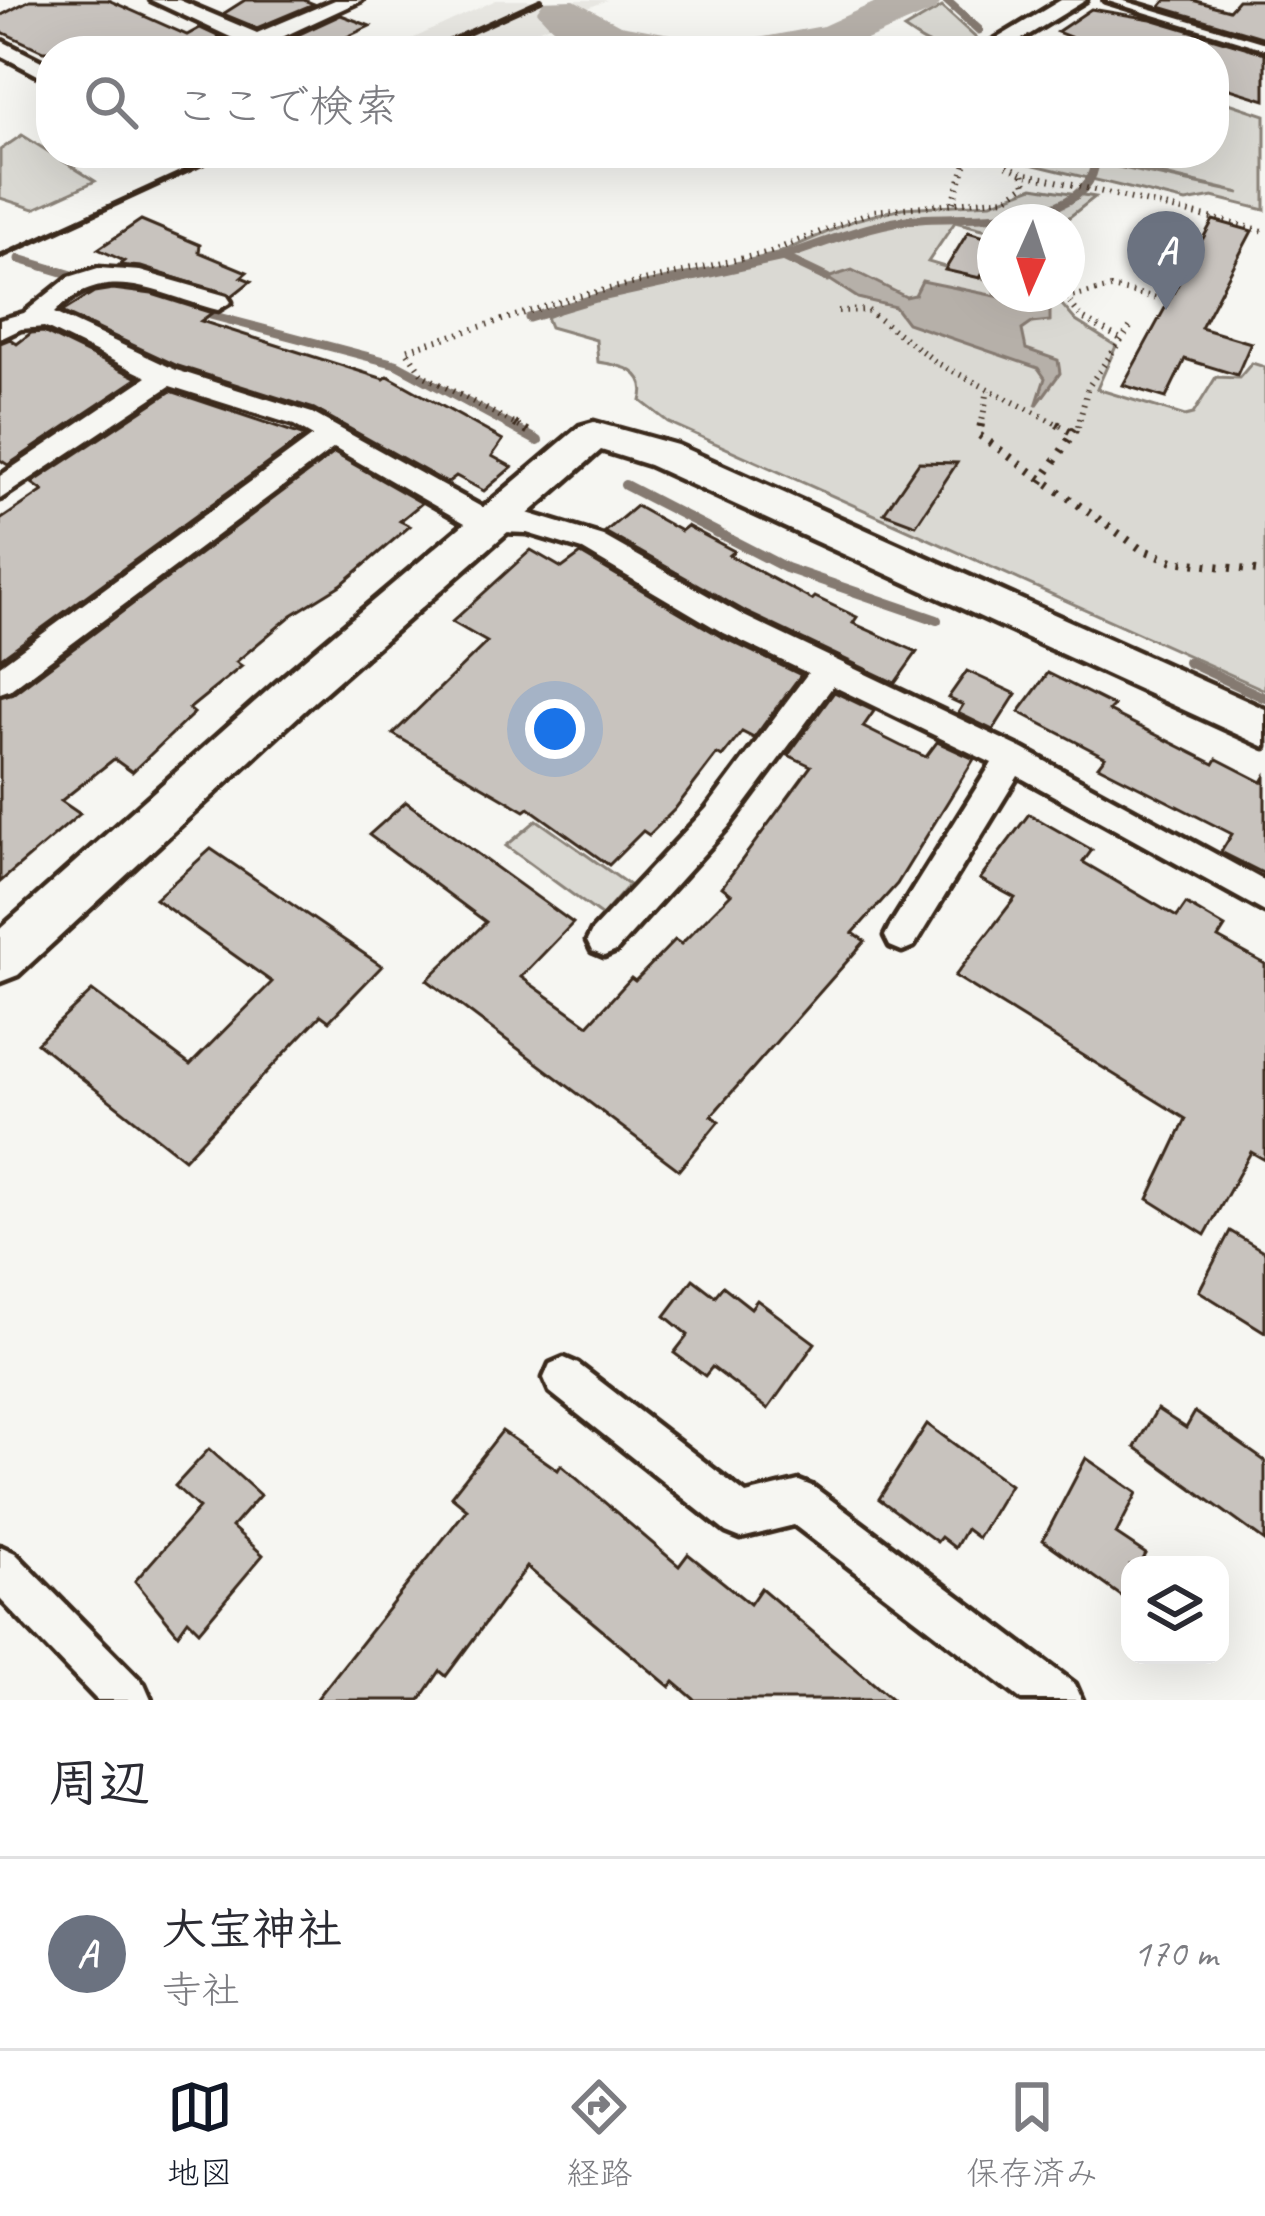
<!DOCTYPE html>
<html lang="ja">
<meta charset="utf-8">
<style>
body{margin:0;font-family:Caveat,"Klee One",sans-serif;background:#f7f7f7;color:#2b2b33}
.controls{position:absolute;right:36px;bottom:36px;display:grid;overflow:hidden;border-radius:24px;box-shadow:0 12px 48px #0002}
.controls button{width:108px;height:108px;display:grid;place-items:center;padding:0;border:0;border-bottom:3px solid #e1e1e2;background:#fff;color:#2b2b33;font:60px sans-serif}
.compass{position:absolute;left:977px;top:204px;width:108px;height:108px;border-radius:50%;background:#fff;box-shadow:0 12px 48px #0002;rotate:183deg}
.you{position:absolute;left:555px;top:729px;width:42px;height:42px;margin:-30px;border:9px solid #fff;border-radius:50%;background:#1a73e8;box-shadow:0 0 0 18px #1a73e833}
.badge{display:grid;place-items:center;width:78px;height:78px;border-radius:50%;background:#111827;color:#fff;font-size:39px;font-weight:700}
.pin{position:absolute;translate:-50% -99px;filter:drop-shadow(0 3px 6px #0008)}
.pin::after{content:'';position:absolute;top:63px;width:42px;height:36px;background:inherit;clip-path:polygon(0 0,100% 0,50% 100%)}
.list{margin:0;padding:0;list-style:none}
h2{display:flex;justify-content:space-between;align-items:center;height:156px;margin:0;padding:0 48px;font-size:51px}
h2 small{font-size:39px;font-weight:400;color:#7c7c81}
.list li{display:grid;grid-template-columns:78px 1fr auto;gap:36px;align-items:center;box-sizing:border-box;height:192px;padding:0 48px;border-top:3px solid #e1e1e2}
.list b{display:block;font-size:45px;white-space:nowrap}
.list p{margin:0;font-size:39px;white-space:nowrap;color:#7c7c81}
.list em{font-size:39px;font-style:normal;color:#7c7c81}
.icon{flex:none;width:66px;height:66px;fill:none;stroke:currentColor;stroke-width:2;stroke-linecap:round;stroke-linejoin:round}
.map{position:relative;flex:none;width:1265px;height:1700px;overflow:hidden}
.search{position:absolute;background:#fff;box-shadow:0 12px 48px #0002;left:36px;right:36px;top:36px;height:132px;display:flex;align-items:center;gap:30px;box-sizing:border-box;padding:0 42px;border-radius:48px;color:#7c7c81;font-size:45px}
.sheet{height:348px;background:#fff}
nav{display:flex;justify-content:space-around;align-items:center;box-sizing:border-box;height:168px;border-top:3px solid #e1e1e2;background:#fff;font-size:33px;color:#7c7c81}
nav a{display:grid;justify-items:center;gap:6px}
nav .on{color:#111827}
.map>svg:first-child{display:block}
</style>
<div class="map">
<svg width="1265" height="1700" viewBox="0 0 1265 1700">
<rect width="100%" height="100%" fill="#f6f6f2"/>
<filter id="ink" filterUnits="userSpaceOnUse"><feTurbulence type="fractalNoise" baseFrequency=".00833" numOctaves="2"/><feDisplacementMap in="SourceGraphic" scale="24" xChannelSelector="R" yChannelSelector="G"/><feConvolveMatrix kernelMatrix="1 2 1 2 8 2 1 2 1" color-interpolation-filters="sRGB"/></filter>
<g filter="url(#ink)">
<path fill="#e8e7e2" d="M496 0H607L579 12 566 7 551 14 558 18 556 22 488 51H386Z"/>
<g fill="#dad9d3" stroke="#8a8278" stroke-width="3">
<path d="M942 7 977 39C945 56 933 49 904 29Z"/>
<path d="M1214 98 1265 115V210L1213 197 1186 202 1022 162 1017 153H1118V167L1240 193 1123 165 1126 153H1214Z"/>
<path d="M22 135 95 181 34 209 0 198V150Z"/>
<path d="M1033 187 1095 197 1063 222H995V232L955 222 928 262 995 282V294H1035L1058 300 1076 321 1116 346 1097 389 1185 416 1193 414 1216 377 1239 378 1252 363 1265 367V690L668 422 641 401C650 371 622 365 598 362L596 340 550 327 546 317 613 290 777 254 855 220 902 208 991 203Z"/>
<path d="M537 820 629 885 602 916 506 846Z"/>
</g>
<path fill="#b6b0a9" stroke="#857a71" stroke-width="3" d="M852 270 906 297 915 295 922 281 1030 303 1050 311V321L1032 323 1022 330 1026 349 1058 360 1060 373 1036 406 1045 378 1038 368 907 323 895 307 858 298 827 278Z"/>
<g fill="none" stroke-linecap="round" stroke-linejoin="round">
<g stroke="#857a71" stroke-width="9">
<path d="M946 0 979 30"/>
<path d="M783 257C823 243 865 226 907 220 962 212 1092 234 1096 156L1084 153"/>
<path d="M19 259 139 295"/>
<path d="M199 312 396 364 513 427"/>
<path d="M529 318 596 298 783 257 827 278"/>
</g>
<g stroke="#857a71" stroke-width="10">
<path d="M507 424 538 441"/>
<path d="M625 485 786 568 937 620"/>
<path d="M1188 662 1265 698"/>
</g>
<g fill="#b6b0a9" fill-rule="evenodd">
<path d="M574 0 620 25 709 41 716 51C659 51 575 66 537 11L544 1Z"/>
<path d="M880 0H942L936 10 841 51H735L742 41 823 26Z"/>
</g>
</g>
<g fill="#c8c3be" stroke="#3b2a1e" stroke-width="3">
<path d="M30 0H108L187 35 200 28 230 42 219 51H43L0 31V16Z"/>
<path d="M245 0H304L314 4 257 28 223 14Z"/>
<path d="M1166 0H1192L1229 10 1238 0H1265V38L1160 7Z"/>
<path d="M1091 9 1151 19 1265 53V100L1214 84V51H1105L1057 32Z"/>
<path d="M341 15 370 26 317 51H263Z"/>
<path d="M141 220 200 245 199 252 247 272 241 277 251 281 232 296 141 267 119 265 124 261 98 249Z"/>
<path d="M1213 220 1252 231 1201 328 1251 343 1237 375 1185 359 1166 398 1123 385Z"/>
<path d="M968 232 995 240V252L980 278 945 270Z"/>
<path d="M113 289 152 294 212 313 201 321 384 379 388 376 503 440 492 456 512 467 484 491 456 476 447 483 314 409 178 366 62 312 94 292Z"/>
<path d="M43 332 138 378 8 465 0 460V343L10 339 17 344 31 333Z"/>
<path d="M171 391 305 436 0 659V520L43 491 32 483Z"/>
<path d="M334 453 422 503 400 521 410 526 342 584 292 615 236 662 242 666 189 709 194 713 132 772 114 759 61 801 80 814 0 882V697L14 693Z"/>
<path d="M919 462 957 463 916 525 884 513Z"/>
<path d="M636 506 681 531 687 526 734 551 729 555 812 600 815 597 857 617 853 623 917 652 895 683 746 612 605 532Z"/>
<path d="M531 550 562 568 581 554 720 636 801 675 754 738 742 732 722 757 717 754 675 809 649 835 643 831 609 865 529 808 525 811 393 734 487 642 452 622Z"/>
<path d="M967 671 1016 694 993 730 958 713 963 705 948 698Z"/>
<path d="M1048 673 1114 706 1109 711 1214 764 1217 759 1262 782 1265 777V874L1221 852 1232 834 1098 766 1105 757 1019 712Z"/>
<path d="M834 692 874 711 863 727 901 746 926 757 937 742 974 759 897 884 853 933 865 941 711 1116 719 1121 679 1170 427 980 486 922 369 835 406 802 573 923 521 977 588 1025 631 978 635 981 675 940 681 944 731 894 722 887 811 766 788 755Z"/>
<path d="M1029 814 1092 850 1083 862 1177 917 1186 904 1225 927 1218 938 1265 964V1160L1251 1152 1205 1235 1148 1199 1186 1119 955 976 1015 898 980 879Z"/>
<path d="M211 849 382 966 329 1021 321 1015 184 1159 37 1043 92 991 190 1065 272 982 155 899Z"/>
<path d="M1230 1231 1265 1252V1332L1199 1291Z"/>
<path d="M693 1279 715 1296 723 1286 751 1308 757 1300 815 1343 768 1409 712 1367 705 1376 674 1353 688 1335 665 1316Z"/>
<path d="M1157 1409 1186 1428 1195 1412 1265 1461V1541L1135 1447Z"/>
<path d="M927 1424 1010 1485 978 1538 966 1529 955 1548 941 1537 937 1542 879 1499Z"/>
<path d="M502 1431 558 1470 561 1465 679 1566 688 1554 750 1604 761 1588 893 1700H695L674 1682 670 1687 527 1567 446 1676 440 1671 420 1700H316L467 1509 451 1496Z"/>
<path d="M209 1449 260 1495 232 1527 263 1555 199 1631 188 1620 178 1634 135 1581 199 1508 175 1486Z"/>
<path d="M1086 1458 1137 1493 1116 1534 1146 1554 1140 1565H1130V1585L1124 1598 1043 1540Z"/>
</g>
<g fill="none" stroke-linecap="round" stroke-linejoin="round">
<defs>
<path id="lane" d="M1105 0H1121L1265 43V49Z"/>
<g id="street">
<path d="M151 0H179L257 33 335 0H362L252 51H223L239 41Z"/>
<path d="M1061 0H1086L1002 51H976Z"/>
<path d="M0 40 51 66V82L0 55Z"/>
<path d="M98 268 140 271 227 296 231 302 218 310C157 294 106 260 54 313L176 370 312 413 494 514 527 513 603 536 744 616 1023 749 1265 881V912L1018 776 914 946 902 951 890 946 885 936 890 926 992 763 833 686 729 826 616 951 604 956 592 951 587 941 592 931 707 808 808 673 722 632 583 550 527 533 479 531 334 448 11 689 0 693V665L313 436 294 425 170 386 0 499V476L147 377 44 327 21 329 0 339V320L24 313 69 277Z"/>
<path d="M564 1358 578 1364 746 1494 799 1481 814 1487 1075 1684 1082 1700H1022L794 1525 741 1538 726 1532 550 1392 544 1378 550 1364Z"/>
<path d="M0 1546 15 1553 144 1684 151 1700H97L0 1599Z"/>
</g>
<path id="secondary" d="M594 422 677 445 1265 709V747L649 465 601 450 316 700 18 975 0 982V929L284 676 580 426Z"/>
</defs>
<use href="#lane" stroke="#3b2a1e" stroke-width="10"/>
<use href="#street" stroke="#3b2a1e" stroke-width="9"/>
<use href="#secondary" stroke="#3b2a1e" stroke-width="9"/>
<g stroke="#3b2a1e" stroke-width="6" stroke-dasharray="1.5 6" stroke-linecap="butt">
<path d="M999 153 1006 165 1023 173 1265 231"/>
<path d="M953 202 967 160 1000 154"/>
<path d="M838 311 867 310 939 364 1063 427"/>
<path d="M1119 338 1082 318 1066 298 1111 288 1158 298"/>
<path d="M520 427 423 375 406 350 579 296 770 252 873 211 1006 198 1026 184 1023 173"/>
<path d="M981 427 988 390"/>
<path d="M1078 427 1088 387 1131 326"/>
</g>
<g stroke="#3b2a1e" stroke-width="8" stroke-dasharray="3 9" stroke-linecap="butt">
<path d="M515 424 533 434"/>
<path d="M981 424 979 435 1141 549 1173 561 1265 572"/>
<path d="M1057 424 1076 434"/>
<path d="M1041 482 1079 424"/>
</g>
<use href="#lane" fill="#f6f6f2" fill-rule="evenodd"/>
<use href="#street" fill="#f6f6f2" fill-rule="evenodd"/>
<use href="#secondary" fill="#f6f6f2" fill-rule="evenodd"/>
<g stroke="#3b2a1e" stroke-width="6">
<path d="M428 51 541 0"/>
<path d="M0 257 226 153"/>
</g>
</g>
</g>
</svg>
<div class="controls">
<button><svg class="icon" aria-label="layers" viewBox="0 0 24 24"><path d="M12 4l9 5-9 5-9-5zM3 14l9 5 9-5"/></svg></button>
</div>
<svg class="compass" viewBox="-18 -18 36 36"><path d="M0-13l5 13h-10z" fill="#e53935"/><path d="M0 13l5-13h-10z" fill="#7c7c81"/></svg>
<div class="you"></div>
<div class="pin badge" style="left:1166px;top:310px;background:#6b7280">A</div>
<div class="search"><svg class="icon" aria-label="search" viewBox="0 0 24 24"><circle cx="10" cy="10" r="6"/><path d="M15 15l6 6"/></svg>ここで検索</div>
</div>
<section class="sheet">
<h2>周辺<small></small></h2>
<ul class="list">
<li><span class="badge" style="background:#6b7280">A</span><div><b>大宝神社</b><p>寺社</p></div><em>170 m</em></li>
</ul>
</section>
<nav>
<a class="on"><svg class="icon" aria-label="map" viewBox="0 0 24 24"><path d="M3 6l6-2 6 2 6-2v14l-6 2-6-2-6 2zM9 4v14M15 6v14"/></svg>地図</a>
<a><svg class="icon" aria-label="directions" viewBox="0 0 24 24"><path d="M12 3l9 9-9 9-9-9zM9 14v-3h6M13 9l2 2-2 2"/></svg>経路</a>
<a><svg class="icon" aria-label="saved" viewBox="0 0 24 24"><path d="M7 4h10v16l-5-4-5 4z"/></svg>保存済み</a>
</nav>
